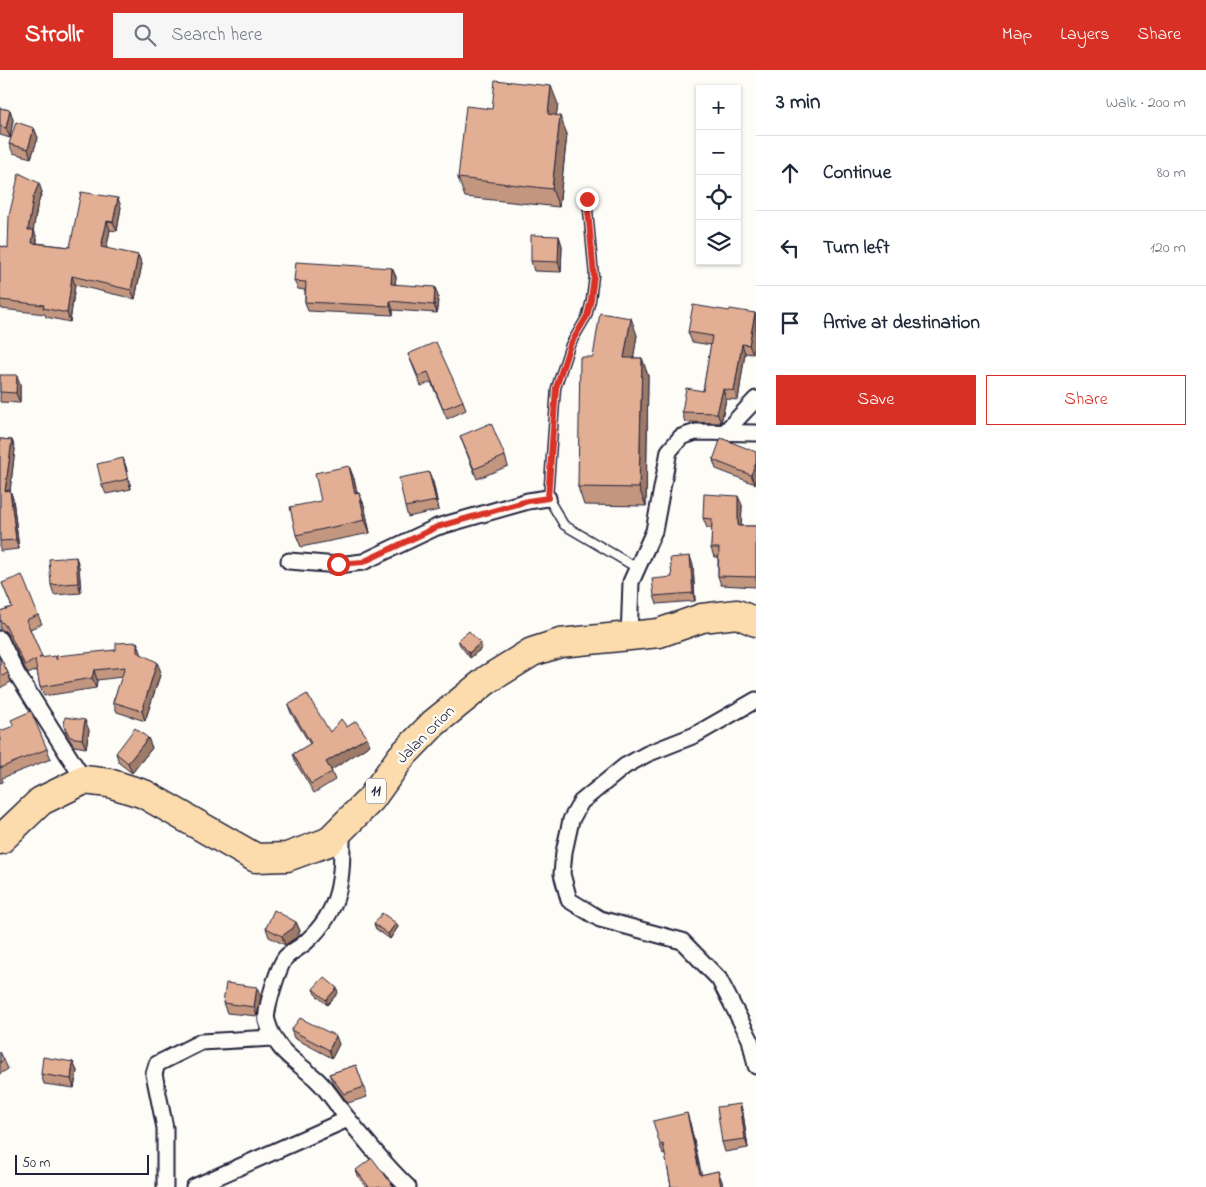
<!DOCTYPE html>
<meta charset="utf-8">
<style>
body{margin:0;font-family:"Indie Flower",sans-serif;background:#f6f6f7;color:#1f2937}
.controls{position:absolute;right:15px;top:15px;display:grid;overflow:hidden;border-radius:0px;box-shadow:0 1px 4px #0004}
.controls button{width:45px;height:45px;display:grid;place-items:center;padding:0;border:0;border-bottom:1px solid #e0e1e3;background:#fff;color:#1f2937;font:25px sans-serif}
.scale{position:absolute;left:15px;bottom:12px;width:134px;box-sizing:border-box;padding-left:5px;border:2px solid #22223b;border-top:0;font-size:14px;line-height:18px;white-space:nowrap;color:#22223b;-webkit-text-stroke:4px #fdfcf7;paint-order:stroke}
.stop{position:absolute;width:15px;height:15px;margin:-11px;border:4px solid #d93025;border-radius:50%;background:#fff}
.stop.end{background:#d93025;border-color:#fff;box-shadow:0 1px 5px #0008}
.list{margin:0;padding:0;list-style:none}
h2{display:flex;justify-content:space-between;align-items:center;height:65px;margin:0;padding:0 20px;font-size:21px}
h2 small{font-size:16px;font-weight:400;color:#747a83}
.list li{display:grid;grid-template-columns:32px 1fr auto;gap:15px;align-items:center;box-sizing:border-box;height:75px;padding:0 20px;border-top:1px solid #e0e1e3}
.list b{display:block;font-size:19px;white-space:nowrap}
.list em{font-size:16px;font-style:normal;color:#747a83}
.actions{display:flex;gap:10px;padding:15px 20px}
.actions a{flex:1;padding:11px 0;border:1px solid #d93025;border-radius:0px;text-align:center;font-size:18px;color:#d93025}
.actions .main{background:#d93025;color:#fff}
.icon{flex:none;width:28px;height:28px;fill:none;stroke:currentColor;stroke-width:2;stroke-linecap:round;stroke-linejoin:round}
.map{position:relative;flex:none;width:756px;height:1117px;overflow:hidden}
header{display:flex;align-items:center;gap:30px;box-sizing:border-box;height:70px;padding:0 25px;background:#d93025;color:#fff}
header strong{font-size:24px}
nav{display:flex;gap:28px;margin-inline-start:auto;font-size:18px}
.search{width:350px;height:45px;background:#f6f6f7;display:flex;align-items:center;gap:12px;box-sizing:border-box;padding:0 18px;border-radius:0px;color:#747a83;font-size:19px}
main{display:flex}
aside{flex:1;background:#fff}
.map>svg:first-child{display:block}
</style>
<header>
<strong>Strollr</strong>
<div class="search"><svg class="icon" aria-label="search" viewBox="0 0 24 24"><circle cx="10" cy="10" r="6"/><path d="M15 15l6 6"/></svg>Search here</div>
<nav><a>Map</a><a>Layers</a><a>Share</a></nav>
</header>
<main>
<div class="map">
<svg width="756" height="1117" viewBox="0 0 756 1117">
<rect width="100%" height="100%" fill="#fdfcf7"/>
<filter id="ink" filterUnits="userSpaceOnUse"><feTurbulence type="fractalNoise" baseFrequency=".02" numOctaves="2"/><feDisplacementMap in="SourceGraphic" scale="10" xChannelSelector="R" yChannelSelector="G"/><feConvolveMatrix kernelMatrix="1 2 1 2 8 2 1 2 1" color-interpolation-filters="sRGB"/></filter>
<g filter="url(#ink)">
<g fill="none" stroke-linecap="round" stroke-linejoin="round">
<defs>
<path id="lane" d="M587 129 594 206 591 230 587 246 570 275 556 318 548 428 564 455 637 498"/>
<g id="street">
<path d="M724 363 756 329"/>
<path d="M289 491 338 495 363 492 437 457 528 431 548 428"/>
<path d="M629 568 631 512 654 461 669 381 681 367 696 362 756 363"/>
<path d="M0 569 17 604 84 710"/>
<path d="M756 630 695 665 647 684 625 696 581 732 571 750 564 782 562 804 569 830 600 849 682 871 719 909 750 969 756 996"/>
<path d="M342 760C342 806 343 838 307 871 301 877 292 881 286 887 279 895 264 941 267 951 276 983 296 990 317 1010 329 1021 338 1037 348 1049 367 1072 386 1097 408 1117"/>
<path d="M165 1117V1058L154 1004 157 994 201 972 273 968"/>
<path d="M194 1117 348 1049"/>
</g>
<path id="highway" d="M0 770 41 731 84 710 109 713 144 724 256 788 287 787 328 772 371 729 401 687 434 653 487 610 532 582 560 573 659 563 702 548 737 544 756 552"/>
</defs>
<use href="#lane" stroke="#22223b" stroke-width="11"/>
<use href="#street" stroke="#22223b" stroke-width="19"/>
<use href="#highway" stroke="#22223b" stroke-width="31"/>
<use href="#lane" stroke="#fdfcf7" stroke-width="8"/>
<use href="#street" stroke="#fdfcf7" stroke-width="15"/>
<use href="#highway" stroke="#fcdcac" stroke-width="28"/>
</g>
<g fill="#c2967f" stroke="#22223b">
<path d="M558 34 556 45 567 64 559 137 465 127 458 108 492 39Z"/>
<path d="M0 38 10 40 13 50 10 68 0 65Z"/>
<path d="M34 58 38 68 31 88 13 83 9 74Z"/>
<path d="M42 122 37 137 33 160H34L37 169V173L70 177 121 137 117 161 110 160 106 179 138 185 142 194 135 229 75 215 70 252 46 247 45 244 2 239 0 235V176L8 178Z"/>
<path d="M559 166 562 176 561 202 534 201 531 191Z"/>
<path d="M392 198 396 207 395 214 438 226 437 243 393 240V245L308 241 305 232V220L298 219 294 211Z"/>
<path d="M755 243 756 247V265L753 284 745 283 738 330 726 329 721 353 685 352 682 342 703 321 711 275 692 272 688 262Z"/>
<path d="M637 265 633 288H642L648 306 646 436 584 435 578 417 593 287Z"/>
<path d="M408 284 463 331 466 340 447 349 431 312 421 316Z"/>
<path d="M0 305 20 315V333L0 332Z"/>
<path d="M460 366 505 386 508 396 477 409Z"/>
<path d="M0 369 12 370 15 379 10 420 13 429 19 479 0 481Z"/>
<path d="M756 382V411L755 414 716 399 713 390Z"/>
<path d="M123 388 126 397 131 419 106 424 102 415Z"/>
<path d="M349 396 354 409 357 423H359L364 435 370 463 301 477 296 465 321 431Z"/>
<path d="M433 412 439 440 408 447 405 437Z"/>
<path d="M742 435 741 456H756V517L721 515 718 506V487H714L711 478 712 458H707L703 448Z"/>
<path d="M76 487 79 497 81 523 54 525 51 515Z"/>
<path d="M693 495 695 531 657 534 654 526 672 507Z"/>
<path d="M2 513 38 545 42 554 30 559 42 588 57 590 116 580 137 572 141 584 161 602 145 651 117 642 113 632 122 607 97 610 96 618 44 626 40 617 37 600 28 604 8 565 5 561 0 560V541L12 537Z"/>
<path d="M458 570 482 578 470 588 460 575Z"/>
<path d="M0 587 8 603 11 612 0 618Z"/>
<path d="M288 635 330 662 347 657 370 675 331 700 335 710 314 723 296 693 293 684 310 674 291 643Z"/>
<path d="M64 656 89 660 86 678 74 676 67 666Z"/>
<path d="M0 661 47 679 51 689 2 708 3 712 0 713Z"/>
<path d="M148 668 152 678 132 703 119 693 116 683Z"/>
<path d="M296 852 300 861 297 867 285 875 269 867 266 858Z"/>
<path d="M396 853 398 857 390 869 376 859 374 854Z"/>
<path d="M313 919 338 923 327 935 315 924Z"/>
<path d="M261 926 257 946 227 943 223 933Z"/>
<path d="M291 960 339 974 332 988 294 968Z"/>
<path d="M0 982 4 990 8 999 0 1004Z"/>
<path d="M73 992 77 1001 74 1018 44 1014 41 1004Z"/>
<path d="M356 995 367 1027 348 1033 333 1013 329 1004Z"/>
<path d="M740 1034 743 1043 748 1078 725 1082 722 1072Z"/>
<path d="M690 1053 701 1105 718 1101 723 1117H669L671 1116 665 1084 663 1085 660 1075Z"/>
<path d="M356 1100 394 1117H366L359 1108Z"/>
</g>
<g fill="#9e7a68" stroke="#22223b">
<path d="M551 16 558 34 554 63 548 44Z"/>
<path d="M10 40 13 50 10 68 6 58Z"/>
<path d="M560 46 567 64 559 137 552 119Z"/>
<path d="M34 58 38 68 31 88 28 79Z"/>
<path d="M39 113 42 122 37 137 32 169 28 160 33 128Z"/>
<path d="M118 128 121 137 117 161 113 152Z"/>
<path d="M107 151 110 160 105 187 101 177Z"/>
<path d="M34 160 37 169 35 182 32 173Z"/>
<path d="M559 166 562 176 561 202 558 192Z"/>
<path d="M138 185 142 194 135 229 131 220Z"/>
<path d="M392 198 396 207 394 223 391 214Z"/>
<path d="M72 206 75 215 70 252 67 243Z"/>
<path d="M435 217 438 226 437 243 434 235Z"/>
<path d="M390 231 393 240V245L390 236Z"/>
<path d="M755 243 756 247V265L753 284 749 275Z"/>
<path d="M631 248 637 265 631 305 624 288Z"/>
<path d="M742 274 745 283 738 330 734 321Z"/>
<path d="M642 288 648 306 646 436 639 418Z"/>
<path d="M17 305 20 315V333L16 323Z"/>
<path d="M723 319 726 329 721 353 717 343Z"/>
<path d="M12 370 15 379 9 430 5 421Z"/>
<path d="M123 388 126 397 131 419 128 409Z"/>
<path d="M756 393V411L755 414 751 405Z"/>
<path d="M349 396 354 409 360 436 355 424Z"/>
<path d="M429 402 433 412 439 440 436 431Z"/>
<path d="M10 420 13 429 19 479 16 470Z"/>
<path d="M359 423 364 435 370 463 365 450Z"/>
<path d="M738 426 742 435 741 465 738 456Z"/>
<path d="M690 486 693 495 695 531 693 523Z"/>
<path d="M76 487 79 497 81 523 78 513Z"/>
<path d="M137 572 141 582V592L137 582Z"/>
<path d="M480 573 482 578 470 588 469 583Z"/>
<path d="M157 592 161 602 145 651 142 641Z"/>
<path d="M94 600 97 610 96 618 92 608Z"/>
<path d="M85 650 89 660 86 678 82 669Z"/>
<path d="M367 667 370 675 330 701 326 692Z"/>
<path d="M148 668 152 678 132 703 128 693Z"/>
<path d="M296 852 300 861 297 867 285 875 282 866Z"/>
<path d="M396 853 398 857 390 869 388 864Z"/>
<path d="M257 917 261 926 257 946 254 937Z"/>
<path d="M337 918 338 923 327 935 326 930Z"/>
<path d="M336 966 339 974 332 988 329 980Z"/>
<path d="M73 992 77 1001 74 1018 71 1009Z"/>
<path d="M740 1034 743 1043 748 1078 745 1069Z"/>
<path d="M687 1043 690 1053 704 1115 700 1105Z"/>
<path d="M718 1101 722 1111 723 1117H721Z"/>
</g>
<g fill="#e2af94" stroke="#22223b">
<path d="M495 10 551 16 548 44 560 46 552 119 458 108 466 36 492 39Z"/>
<path d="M0 38 10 40 6 58 0 56Z"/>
<path d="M16 52 34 58 28 79 9 74Z"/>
<path d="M19 103 39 113 33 128 28 160H34L32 173 70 177 81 122 118 128 113 152 107 151 101 177 138 185 131 220 72 206 67 243 43 238 44 235 0 230V176L8 178 9 146Z"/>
<path d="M531 165 559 166 558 192 531 191Z"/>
<path d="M296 192 392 198 391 214 435 217 434 235 390 231V236L305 232 306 212 294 211Z"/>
<path d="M693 235 729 241 730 239 755 243 749 275 742 274 734 321 723 319 717 343 682 342 686 318 703 321 712 266 688 262Z"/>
<path d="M600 243 631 248 624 288H642L639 418 578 417 580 287H593Z"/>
<path d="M436 272 463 331 443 339 428 302 418 306 408 284Z"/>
<path d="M0 305H17L16 323 0 322Z"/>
<path d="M491 353 505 386 474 399 460 366Z"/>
<path d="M721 368 756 382V393L751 405 713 390Z"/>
<path d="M0 369 12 370 5 421 10 420 16 470 0 471Z"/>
<path d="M123 388 128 409 102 415 97 394Z"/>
<path d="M349 396 355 424 359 423 365 450 296 465 290 437 321 431 315 403Z"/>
<path d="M429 402 436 431 405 437 399 408Z"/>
<path d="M704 424 738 426V456H756V507L718 506 719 478H711L712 449 703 448Z"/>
<path d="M690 486 693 523 654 526 652 509 672 507 670 488Z"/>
<path d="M76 487 78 513 51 515 49 489Z"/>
<path d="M22 505 38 545 26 550 42 587 39 588 55 586 57 590 56 586 116 580V573L137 572V582L157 592 142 641 113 632 125 597 94 600 92 608 40 617 35 590 25 595 5 555 1 551H0V541L12 537 2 513Z"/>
<path d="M469 561 480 573 469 583 458 570Z"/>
<path d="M0 587 8 603 0 607Z"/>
<path d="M307 624 330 662 341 649 347 657 356 651 367 667 326 692 332 702 311 714 293 684 311 673 288 635Z"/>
<path d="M31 641 47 679 0 698V661L14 656 11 650Z"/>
<path d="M65 647 85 650 82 669 70 667 64 656Z"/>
<path d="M135 658 148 668 128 693 116 683Z"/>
<path d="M274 840 296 852 293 858 282 866 266 858Z"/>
<path d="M382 843 396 853 388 864 374 854Z"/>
<path d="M324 907 337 918 326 930 313 919Z"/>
<path d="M226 913 257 917 254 937 223 933Z"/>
<path d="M300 948 336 966 329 980 291 960Z"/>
<path d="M0 982 4 990 0 992Z"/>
<path d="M43 987 73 992 71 1009 41 1004Z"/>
<path d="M356 995 364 1017 344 1024 329 1004Z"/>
<path d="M740 1034 745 1069 722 1072 717 1037Z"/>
<path d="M687 1043 700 1105 718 1101 721 1117H669L671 1116 663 1074 660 1075 653 1051Z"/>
<path d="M372 1088 394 1117H369L356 1100Z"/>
</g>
</g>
<g fill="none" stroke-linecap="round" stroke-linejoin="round" filter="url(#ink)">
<path stroke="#d93025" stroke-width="6" d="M338 494 363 492 437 457 528 431 548 428 556 318 570 275 587 246 591 230 594 206 587 129"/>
</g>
<g text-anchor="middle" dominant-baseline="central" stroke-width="4.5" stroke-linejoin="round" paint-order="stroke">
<rect fill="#fdfcf7" stroke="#646373" stroke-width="1" x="366" y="708.5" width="20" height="25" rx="4"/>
<g font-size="15" font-weight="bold" fill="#22223b">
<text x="376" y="721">11</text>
</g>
<g font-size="16" fill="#22223b" stroke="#fdfcf7">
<text transform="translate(426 665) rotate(-45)">Jalan Orion</text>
</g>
</g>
</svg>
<div class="controls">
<button>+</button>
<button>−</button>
<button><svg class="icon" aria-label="locate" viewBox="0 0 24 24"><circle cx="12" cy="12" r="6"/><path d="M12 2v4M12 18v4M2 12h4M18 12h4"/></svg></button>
<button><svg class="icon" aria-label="layers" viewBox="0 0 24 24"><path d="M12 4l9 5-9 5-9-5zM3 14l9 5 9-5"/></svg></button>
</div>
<div class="scale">50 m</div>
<div class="stop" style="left:338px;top:494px"></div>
<div class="stop end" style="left:587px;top:129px"></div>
</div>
<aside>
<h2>3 min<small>Walk · 200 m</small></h2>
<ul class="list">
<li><svg class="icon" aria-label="ahead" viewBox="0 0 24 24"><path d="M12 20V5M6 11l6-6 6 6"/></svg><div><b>Continue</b></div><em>80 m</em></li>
<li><svg class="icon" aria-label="left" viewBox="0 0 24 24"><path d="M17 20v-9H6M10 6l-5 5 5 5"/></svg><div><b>Turn left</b></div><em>120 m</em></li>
<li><svg class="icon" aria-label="arrive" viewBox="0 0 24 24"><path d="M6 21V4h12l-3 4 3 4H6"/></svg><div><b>Arrive at destination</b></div></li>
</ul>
<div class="actions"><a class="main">Save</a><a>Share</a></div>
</aside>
</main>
